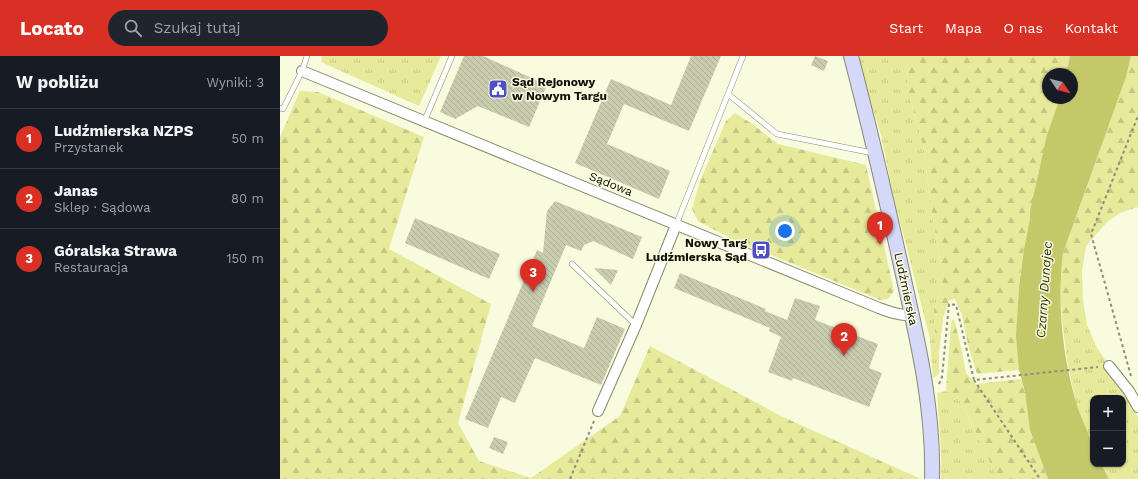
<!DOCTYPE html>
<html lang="pl">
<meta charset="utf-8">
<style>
body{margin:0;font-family:"Work Sans",sans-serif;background:#20242c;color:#f1f3f6}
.controls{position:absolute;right:12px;bottom:12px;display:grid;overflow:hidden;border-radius:8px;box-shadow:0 1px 3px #0004}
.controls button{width:36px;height:36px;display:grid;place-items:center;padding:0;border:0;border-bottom:1px solid #363941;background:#171b24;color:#f1f3f6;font:20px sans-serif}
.compass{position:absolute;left:762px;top:12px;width:36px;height:36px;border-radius:50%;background:#171b24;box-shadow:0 1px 3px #0004;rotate:125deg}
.you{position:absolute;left:505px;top:175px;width:14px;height:14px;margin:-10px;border:3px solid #fff;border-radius:50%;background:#1a73e8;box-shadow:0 0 0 6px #1a73e833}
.badge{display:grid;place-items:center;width:26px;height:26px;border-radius:50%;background:#d93025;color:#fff;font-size:13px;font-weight:700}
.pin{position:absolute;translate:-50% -33px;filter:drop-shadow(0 1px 2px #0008)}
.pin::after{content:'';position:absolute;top:21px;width:14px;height:12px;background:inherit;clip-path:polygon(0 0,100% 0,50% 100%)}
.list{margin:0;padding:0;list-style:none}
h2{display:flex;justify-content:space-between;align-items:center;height:52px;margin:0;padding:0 16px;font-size:17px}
h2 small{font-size:13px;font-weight:400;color:#9ea1a6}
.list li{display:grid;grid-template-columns:26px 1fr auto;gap:12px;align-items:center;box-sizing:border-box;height:60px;padding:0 16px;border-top:1px solid #363941}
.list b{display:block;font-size:15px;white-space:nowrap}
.list p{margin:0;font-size:13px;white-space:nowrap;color:#9ea1a6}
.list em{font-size:13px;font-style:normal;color:#9ea1a6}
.icon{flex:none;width:22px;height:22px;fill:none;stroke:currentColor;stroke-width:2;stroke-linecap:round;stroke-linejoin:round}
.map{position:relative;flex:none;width:858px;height:423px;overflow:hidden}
header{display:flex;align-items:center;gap:24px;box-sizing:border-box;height:56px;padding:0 20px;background:#d93025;color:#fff}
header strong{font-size:19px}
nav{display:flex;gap:22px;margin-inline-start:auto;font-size:14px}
.search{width:280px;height:36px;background:#20242c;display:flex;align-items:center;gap:10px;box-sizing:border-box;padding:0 14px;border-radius:22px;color:#9ea1a6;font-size:15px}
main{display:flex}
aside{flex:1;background:#171b24}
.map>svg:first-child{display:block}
</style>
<header>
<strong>Locato</strong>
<div class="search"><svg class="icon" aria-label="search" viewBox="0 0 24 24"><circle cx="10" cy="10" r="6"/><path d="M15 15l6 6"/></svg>Szukaj tutaj</div>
<nav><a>Start</a><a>Mapa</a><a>O nas</a><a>Kontakt</a></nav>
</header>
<main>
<aside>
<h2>W pobliżu<small>Wyniki: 3</small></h2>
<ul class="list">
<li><span class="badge">1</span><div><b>Ludźmierska NZPS</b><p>Przystanek</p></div><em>50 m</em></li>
<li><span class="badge">2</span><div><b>Janas</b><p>Sklep · Sądowa</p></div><em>80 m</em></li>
<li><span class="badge">3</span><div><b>Góralska Strawa</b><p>Restauracja</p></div><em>150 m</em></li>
</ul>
</aside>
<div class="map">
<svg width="858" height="423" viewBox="0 0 858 423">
<defs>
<pattern id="grass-tufts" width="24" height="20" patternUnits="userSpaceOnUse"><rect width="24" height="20" fill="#e6ea9a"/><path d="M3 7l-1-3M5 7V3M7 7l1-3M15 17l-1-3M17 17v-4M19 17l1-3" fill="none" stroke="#c4c883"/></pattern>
<pattern id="forest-firs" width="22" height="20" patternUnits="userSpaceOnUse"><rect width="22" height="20" fill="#e6ea9a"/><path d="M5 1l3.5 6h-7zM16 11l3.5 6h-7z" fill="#c4c883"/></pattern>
<pattern id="building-back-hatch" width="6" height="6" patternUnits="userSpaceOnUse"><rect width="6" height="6" fill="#caccb0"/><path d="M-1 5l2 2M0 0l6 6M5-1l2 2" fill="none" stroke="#acae96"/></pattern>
</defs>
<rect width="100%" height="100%" fill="#f9fbde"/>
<g fill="url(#grass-tufts)">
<path d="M42 0H161L139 50 41 6Z"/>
<path d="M578 0H626L629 37 644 94 652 156 663 222 654 253 656 293 659 297V318L653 322 650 283 613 138 601 79 584 24Z"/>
<path d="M807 269 816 290 829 310 858 361V423H829L821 408H843V342H813V393L796 347 787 304 783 272 795 278Z"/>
<path d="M666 335 677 340 689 362 718 423H661V394L657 337Z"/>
</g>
<g fill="url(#forest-firs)">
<path d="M626 0H790L786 18H768V42H780C766 81 756 122 750 163 749 173 745 183 744 193 737 233 736 273 739 314L697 318 688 289 682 259 675 243 669 244 663 262 659 297 656 293 654 253 663 222 652 156 644 94 629 37Z"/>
<path d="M851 0H858V151L840 157 828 165 806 190 802 215 803 244 807 269 795 278 783 272C780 247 780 222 783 197L846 21Z"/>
<path d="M20 35 38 36 144 81 109 193 211 248 178 367 199 405 251 422 340 360 370 290 503 361 641 423H0V81Z"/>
<path d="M455 57 472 68 498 88 586 109 614 235 608 243 600 244 448 181 418 165 412 153 420 125 446 65Z"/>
<path d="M674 262 682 296 686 317 696 328 741 323 745 336 750 374 768 423H718L689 362 677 340 666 335 671 267Z"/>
</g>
<path fill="#c4c869" d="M790 0H851L846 21 783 197C777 246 782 298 796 346 800 361 810 378 813 393 814 397 813 403 813 408H821L829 423H768L750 374 745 336 739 314 736 280 739 231 744 193 750 163V155L767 79 780 42H792V18H786Z"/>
<g fill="url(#building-back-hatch)">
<path d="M184 0H203L267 29 249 71 198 50 175 63 160 56Z"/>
<path d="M411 0H441L409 75 344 48 327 88 390 115 379 143 295 107 331 23 391 49Z"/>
<path d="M535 0 548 5 544 15 531 9Z"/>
<path d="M275 145 362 181 353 203 313 185 304 189 301 195 286 189 252 270 304 292 317 261 345 273 321 329 255 302 235 347 221 341 208 372 185 363 257 194 263 197 267 155Z"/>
<path d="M135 162 220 198 209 223 125 187Z"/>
<path d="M314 212 338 214 331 229Z"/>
<path d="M400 217 486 253 485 255 507 264 515 242 540 250 535 264 598 288 589 312 602 317 589 351 513 322 512 325 488 316 501 281 489 275 490 272 394 232Z"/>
<path d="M214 381 228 386 223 398 209 392Z"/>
</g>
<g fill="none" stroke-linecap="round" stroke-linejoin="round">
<defs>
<g id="lane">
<path d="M463 0 448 38 497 78 593 97"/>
<path d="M0 52 3 53 22 15 27 0"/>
<path d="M144 66 172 0"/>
<path d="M396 169 448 38"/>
<path d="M292 208 356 269"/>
</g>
<g id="street">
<path d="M22 15 599 252C610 256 621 260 632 259"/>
<path d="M829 310 849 335 858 351"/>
<path d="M318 355 356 269 396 169"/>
</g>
<path id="secondary" d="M571 0C590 73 607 146 623 219 638 286 654 354 652 423"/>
</defs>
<use href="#lane" stroke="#87896e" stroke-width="6"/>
<use href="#street" stroke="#87896e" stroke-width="12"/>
<use href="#secondary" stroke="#87896e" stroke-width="16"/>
<g stroke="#8d8e7a" stroke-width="2" stroke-dasharray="3 3" stroke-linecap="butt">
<path d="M851 320 811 178 858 60"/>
<path d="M694 324 760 423"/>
<path d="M659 328 662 321 669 248 676 249 694 324 818 311"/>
<path d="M290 423 314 365"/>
</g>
<use href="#lane" stroke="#fff" stroke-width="5"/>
<use href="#street" stroke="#fff" stroke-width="10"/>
<use href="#secondary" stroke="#d5d8f9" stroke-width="14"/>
</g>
<defs>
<symbol id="civic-square" viewBox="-11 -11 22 22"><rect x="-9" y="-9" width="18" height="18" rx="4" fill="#4e4fc5" stroke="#f9fbde"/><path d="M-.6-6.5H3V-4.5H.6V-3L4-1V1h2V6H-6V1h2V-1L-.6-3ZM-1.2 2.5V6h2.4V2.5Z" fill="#fff"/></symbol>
<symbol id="bus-square" viewBox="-11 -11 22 22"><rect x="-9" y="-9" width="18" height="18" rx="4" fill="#4e4fc5" stroke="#f9fbde"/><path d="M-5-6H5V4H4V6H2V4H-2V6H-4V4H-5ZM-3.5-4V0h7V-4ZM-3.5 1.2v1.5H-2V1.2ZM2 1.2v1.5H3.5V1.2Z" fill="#fff"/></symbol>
</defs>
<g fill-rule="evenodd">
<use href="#civic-square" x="207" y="22" width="22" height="22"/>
<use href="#bus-square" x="470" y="183" width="22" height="22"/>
</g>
<g text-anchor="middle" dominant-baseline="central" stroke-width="3" stroke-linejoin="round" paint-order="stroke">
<g font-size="12" font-weight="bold" fill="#101007" stroke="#f9fbde" text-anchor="start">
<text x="232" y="26">Sąd Rejonowy<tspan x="232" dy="14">w Nowym Targu</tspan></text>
<text x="467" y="187" text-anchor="end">Nowy Targ<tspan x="467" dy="14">Ludźmierska Sąd</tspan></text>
</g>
<g font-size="12" fill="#101007" stroke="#f9fbde">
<text transform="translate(331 128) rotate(22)">Sądowa</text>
<text transform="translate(626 233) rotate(78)">Ludźmierska</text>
</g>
<g font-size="13" font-style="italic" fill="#313208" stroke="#f9fbde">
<text transform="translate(764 234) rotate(-86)">Czarny Dunajec</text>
</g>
</g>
</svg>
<div class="controls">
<button>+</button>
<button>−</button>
</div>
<svg class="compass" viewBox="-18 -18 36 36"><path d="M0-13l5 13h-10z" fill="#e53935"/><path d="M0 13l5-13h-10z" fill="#9ea1a6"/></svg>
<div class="you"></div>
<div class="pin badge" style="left:600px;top:189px">1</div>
<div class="pin badge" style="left:564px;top:300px">2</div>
<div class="pin badge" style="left:253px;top:236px">3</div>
</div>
</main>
